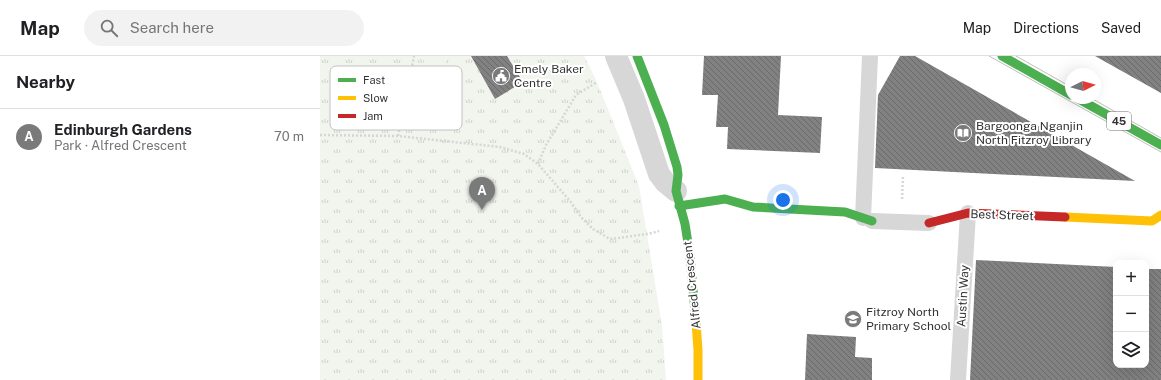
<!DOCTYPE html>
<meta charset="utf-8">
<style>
body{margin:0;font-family:"Public Sans",sans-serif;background:#f2f2f2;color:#202124}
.controls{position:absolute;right:12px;bottom:12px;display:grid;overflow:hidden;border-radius:8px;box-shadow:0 4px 16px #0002}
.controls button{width:36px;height:36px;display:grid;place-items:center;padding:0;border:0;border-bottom:1px solid #e0e0e0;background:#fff;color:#202124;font:20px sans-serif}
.compass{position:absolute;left:745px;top:12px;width:36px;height:36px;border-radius:50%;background:#fff;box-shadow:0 4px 16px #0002;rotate:85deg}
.you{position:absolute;left:463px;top:144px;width:14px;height:14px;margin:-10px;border:3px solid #fff;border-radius:50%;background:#1a73e8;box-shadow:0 0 0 6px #1a73e833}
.badge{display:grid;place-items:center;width:26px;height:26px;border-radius:50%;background:#7a7a7a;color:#fff;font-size:13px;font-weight:700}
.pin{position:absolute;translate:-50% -33px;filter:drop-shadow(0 1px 2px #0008)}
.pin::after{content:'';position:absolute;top:21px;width:14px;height:12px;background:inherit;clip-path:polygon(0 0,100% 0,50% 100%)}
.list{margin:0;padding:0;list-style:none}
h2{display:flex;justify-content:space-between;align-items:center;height:52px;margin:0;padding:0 16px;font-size:17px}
h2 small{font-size:13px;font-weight:400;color:#757577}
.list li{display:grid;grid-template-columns:26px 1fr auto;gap:12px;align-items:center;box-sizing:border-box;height:56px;padding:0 16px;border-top:1px solid #e0e0e0}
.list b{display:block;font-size:15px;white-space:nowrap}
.list p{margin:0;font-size:13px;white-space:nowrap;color:#757577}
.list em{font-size:13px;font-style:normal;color:#757577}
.icon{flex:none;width:22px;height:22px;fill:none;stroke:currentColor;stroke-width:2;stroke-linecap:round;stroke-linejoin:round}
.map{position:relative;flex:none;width:841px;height:324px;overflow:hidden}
header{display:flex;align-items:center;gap:24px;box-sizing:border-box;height:56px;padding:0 20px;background:#fff;border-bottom:1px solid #e0e0e0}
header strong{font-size:19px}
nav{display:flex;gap:22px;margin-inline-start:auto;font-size:14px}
.search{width:280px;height:36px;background:#f2f2f2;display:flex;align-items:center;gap:10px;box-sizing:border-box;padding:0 14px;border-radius:22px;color:#757577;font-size:15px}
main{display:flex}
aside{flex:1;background:#fff}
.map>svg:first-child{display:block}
</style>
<header>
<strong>Map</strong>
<div class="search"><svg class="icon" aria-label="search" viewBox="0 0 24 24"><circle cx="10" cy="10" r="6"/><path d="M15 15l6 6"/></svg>Search here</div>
<nav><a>Map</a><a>Directions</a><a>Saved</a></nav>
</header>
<main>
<aside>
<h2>Nearby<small></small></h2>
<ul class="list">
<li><span class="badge">A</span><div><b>Edinburgh Gardens</b><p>Park · Alfred Crescent</p></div><em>70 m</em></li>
</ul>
</aside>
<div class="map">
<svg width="841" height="324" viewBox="0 0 841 324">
<defs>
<pattern id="park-tufts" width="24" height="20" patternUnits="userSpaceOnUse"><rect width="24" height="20" fill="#f1f5ed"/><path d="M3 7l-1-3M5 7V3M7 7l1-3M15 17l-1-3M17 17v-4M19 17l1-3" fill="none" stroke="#cfd2cc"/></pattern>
<pattern id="building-back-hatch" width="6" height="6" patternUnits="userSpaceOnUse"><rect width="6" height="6" fill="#818181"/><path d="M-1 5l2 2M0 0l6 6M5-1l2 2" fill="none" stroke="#6a6a6a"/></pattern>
</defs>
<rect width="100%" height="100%" fill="#fff"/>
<path fill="url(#park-tufts)" d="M0 0H264L277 26 319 130 342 270 346 324H0Z"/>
<path fill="#f1f5ed" d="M105 0H127L119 35 98 31Z"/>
<g fill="url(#building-back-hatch)">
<path d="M151 0H187L203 26 175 43Z"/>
<path d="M384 0H461L458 59 502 61 500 97 407 93 408 71H396L398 39H382Z"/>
<path d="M580 0H595L815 125 555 112 558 39Z"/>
<path d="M775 0H841V37Z"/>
<path d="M656 204 796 211V309H826V213H841V324H650Z"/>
<path d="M487 278 536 281 535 301 552 302V324H485Z"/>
</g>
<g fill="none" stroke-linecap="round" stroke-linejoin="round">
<g stroke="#d6d6d6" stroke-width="2.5" stroke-dasharray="2 2" stroke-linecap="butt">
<path d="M0 79 78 80 180 91 204 98 218 108 250 145 261 161 273 173 290 183 328 178 339 175"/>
<path d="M78 80 94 0"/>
<path d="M218 108 226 89 256 39 277 26"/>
<path d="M582 143 583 120"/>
</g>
<g stroke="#d7d7d7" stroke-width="16">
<path d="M543 162 550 0"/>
<path d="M552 165 609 167"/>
<path d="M638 324 648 157"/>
</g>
<path stroke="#d7d7d7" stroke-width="22" d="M296 0 314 43 339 118 345 126 356 135"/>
<g stroke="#4caf50" stroke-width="9">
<path d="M317 0 344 69 357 111 358 119 356 135 365 168 370 200 376 266"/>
<path d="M682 0 751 39"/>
<path d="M757 42 841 89"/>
<path d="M359 150 405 143 433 151 525 156 552 165"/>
</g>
<g stroke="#ffc107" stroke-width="9">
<path d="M745 161 832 165 841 159"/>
<path d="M376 266 378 294V324"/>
</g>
<path stroke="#c62828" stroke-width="9" d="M609 167 648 157 745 161"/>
<g stroke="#bebebe" stroke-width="1">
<path d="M669 0 841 96"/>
<path d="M696 0 751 31"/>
<path d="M771 42 841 82"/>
</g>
</g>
<defs>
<symbol id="civic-disc" viewBox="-11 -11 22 22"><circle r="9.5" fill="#7a7a7a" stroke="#fff"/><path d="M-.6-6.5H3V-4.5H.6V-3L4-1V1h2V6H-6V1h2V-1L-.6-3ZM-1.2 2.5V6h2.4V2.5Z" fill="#fff"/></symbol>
<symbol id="library-disc" viewBox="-11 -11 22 22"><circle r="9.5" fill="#7a7a7a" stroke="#fff"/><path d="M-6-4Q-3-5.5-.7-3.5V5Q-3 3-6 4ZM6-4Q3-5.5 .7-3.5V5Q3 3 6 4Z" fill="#fff"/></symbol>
<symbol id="school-disc" viewBox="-11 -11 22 22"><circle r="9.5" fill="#7a7a7a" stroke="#fff"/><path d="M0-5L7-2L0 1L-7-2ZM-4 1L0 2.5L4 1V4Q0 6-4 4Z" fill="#fff"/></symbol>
</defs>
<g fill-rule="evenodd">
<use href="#civic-disc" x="171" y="10" width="20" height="20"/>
<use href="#library-disc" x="633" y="67" width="20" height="20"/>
<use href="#school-disc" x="523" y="253" width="20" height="20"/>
</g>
<g text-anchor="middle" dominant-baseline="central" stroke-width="4" stroke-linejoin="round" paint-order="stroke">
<rect fill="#fff" stroke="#707070" stroke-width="1" x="787" y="56" width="24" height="18" rx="3"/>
<g font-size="11" font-weight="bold" fill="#333">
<text x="799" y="65">45</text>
</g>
<g font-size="12" fill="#333" stroke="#fff" text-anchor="start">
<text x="194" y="13">Emely Baker<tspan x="194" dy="14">Centre</tspan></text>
<text x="656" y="70">Bargoonga Nganjin<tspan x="656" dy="14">North Fitzroy Library</tspan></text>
<text x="546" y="256">Fitzroy North<tspan x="546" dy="14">Primary School</tspan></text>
</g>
<g font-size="12" fill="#333" stroke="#fff">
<text transform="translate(682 159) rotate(2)">Best Street</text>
<text transform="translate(372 229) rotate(-96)">Alfred Crescent</text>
<text transform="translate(643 240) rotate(-87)">Austin Way</text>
</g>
</g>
<rect x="10" y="10" width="132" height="64" rx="6" fill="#fff" stroke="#c2c2c2" stroke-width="1"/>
<rect x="18" y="22" width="18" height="4" fill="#4caf50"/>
<rect x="18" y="40" width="18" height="4" fill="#ffc107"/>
<rect x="18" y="58" width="18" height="4" fill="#c62828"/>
<g font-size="11" fill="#333">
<text x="43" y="28">Fast</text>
<text x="43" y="46">Slow</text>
<text x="43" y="64">Jam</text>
</g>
</svg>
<div class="controls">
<button>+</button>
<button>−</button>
<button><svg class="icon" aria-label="layers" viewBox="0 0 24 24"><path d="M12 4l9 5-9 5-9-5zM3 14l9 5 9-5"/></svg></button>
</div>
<svg class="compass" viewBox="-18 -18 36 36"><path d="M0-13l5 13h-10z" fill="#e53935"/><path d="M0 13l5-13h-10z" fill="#757577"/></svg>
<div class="you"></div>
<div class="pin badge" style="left:162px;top:154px">A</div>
</div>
</main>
